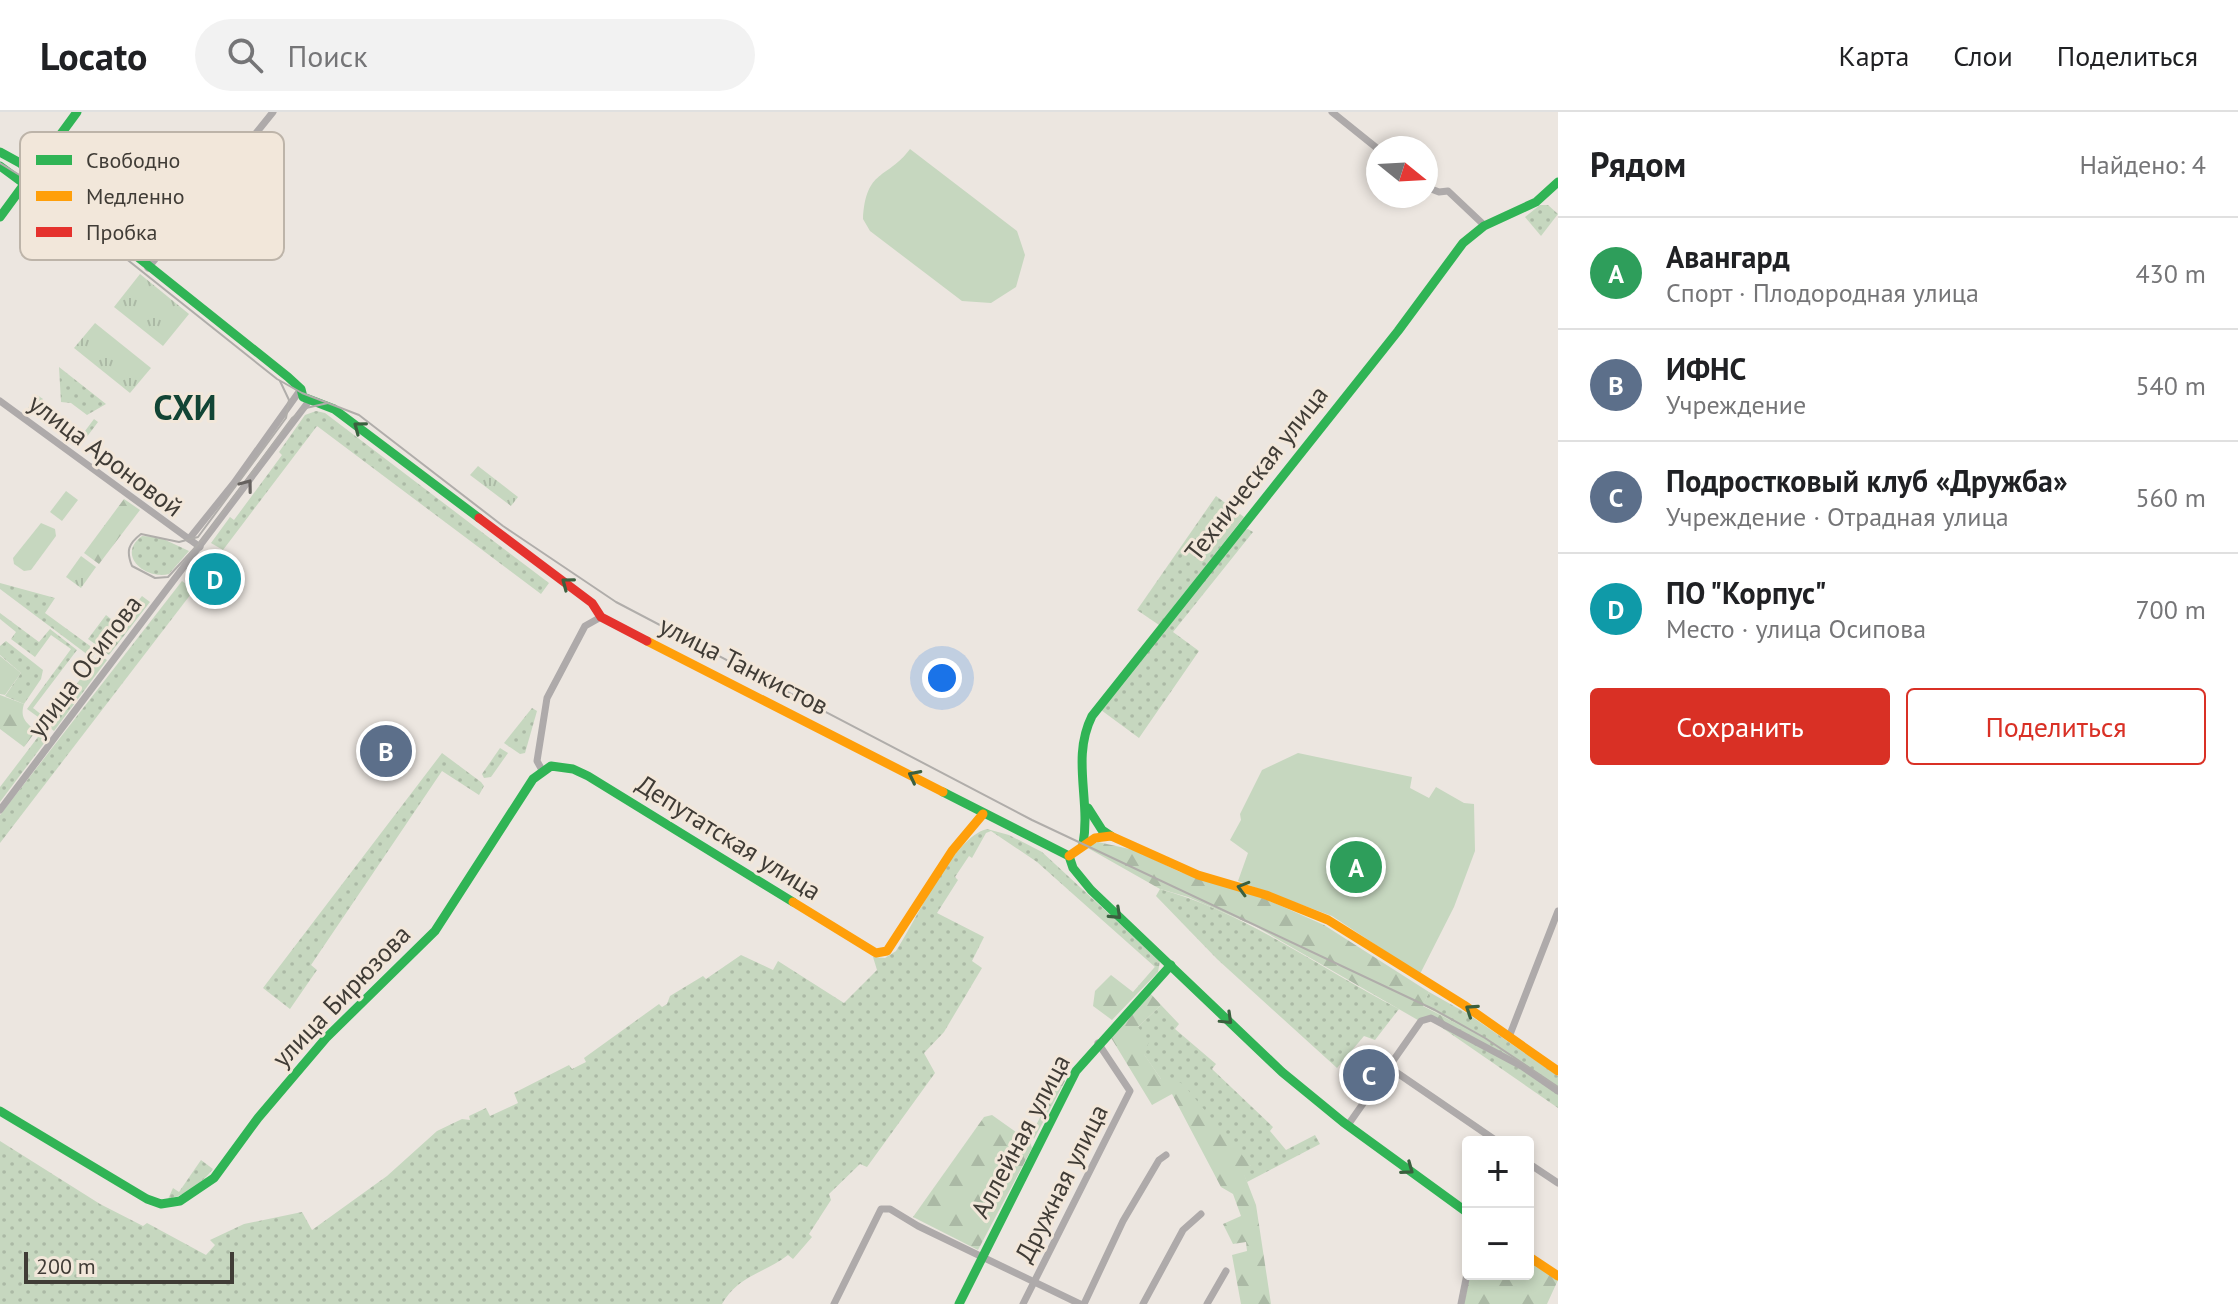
<!DOCTYPE html>
<html lang="ru">
<meta charset="utf-8">
<style>
body{margin:0;font-family:"PT Sans",sans-serif;background:#f2f2f2;color:#202124}
.controls{position:absolute;right:24px;bottom:24px;display:grid;overflow:hidden;border-radius:8px;box-shadow:0 4px 12px #0003}
.controls button{width:72px;height:72px;display:grid;place-items:center;padding:0;border:0;border-bottom:2px solid #e0e0e0;background:#fff;color:#202124;font:40px sans-serif}
.compass{position:absolute;left:1366px;top:24px;width:72px;height:72px;border-radius:50%;background:#fff;box-shadow:0 4px 12px #0003;rotate:108deg}
.scale{position:absolute;left:24px;bottom:20px;width:210px;box-sizing:border-box;padding-left:8px;border:4px solid #403c36;border-top:0;font-size:22px;line-height:28px;white-space:nowrap;color:#403c36;-webkit-text-stroke:6px #f2e7da;paint-order:stroke}
.you{position:absolute;left:942px;top:566px;width:28px;height:28px;margin:-20px;border:6px solid #fff;border-radius:50%;background:#1a73e8;box-shadow:0 0 0 12px #1a73e833}
.badge{display:grid;place-items:center;width:52px;height:52px;border-radius:50%;background:#d93025;color:#fff;font-size:26px;font-weight:700}
.pin{position:absolute;translate:-50% -50%;border:4px solid #fff;box-shadow:0 2px 8px #0006}
.list{margin:0;padding:0;list-style:none}
h2{display:flex;justify-content:space-between;align-items:center;height:104px;margin:0;padding:0 32px;font-size:34px}
h2 small{font-size:26px;font-weight:400;color:#757577}
.list li{display:grid;grid-template-columns:52px 1fr auto;gap:24px;align-items:center;box-sizing:border-box;height:112px;padding:0 32px;border-top:2px solid #e0e0e0}
.list b{display:block;font-size:30px;white-space:nowrap}
.list p{margin:0;font-size:26px;white-space:nowrap;color:#757577}
.list em{font-size:26px;font-style:normal;color:#757577}
.actions{display:flex;gap:16px;padding:24px 32px}
.actions a{flex:1;padding:18px 0;border:2px solid #d93025;border-radius:8px;text-align:center;font-size:28px;color:#d93025}
.actions .main{background:#d93025;color:#fff}
.icon{flex:none;width:44px;height:44px;fill:none;stroke:currentColor;stroke-width:2;stroke-linecap:round;stroke-linejoin:round}
.map{position:relative;flex:none;width:1558px;height:1192px;overflow:hidden}
header{display:flex;align-items:center;gap:48px;box-sizing:border-box;height:112px;padding:0 40px;background:#fff;border-bottom:2px solid #e0e0e0}
header strong{font-size:38px}
nav{display:flex;gap:44px;margin-inline-start:auto;font-size:28px}
.search{width:560px;height:72px;background:#f2f2f2;display:flex;align-items:center;gap:20px;box-sizing:border-box;padding:0 28px;border-radius:44px;color:#757577;font-size:30px}
main{display:flex}
aside{flex:1;background:#fff}
.map>svg:first-child{display:block}
</style>
<header>
<strong>Locato</strong>
<div class="search"><svg class="icon" aria-label="search" viewBox="0 0 24 24"><circle cx="10" cy="10" r="6"/><path d="M15 15l6 6"/></svg>Поиск</div>
<nav><a>Карта</a><a>Слои</a><a>Поделиться</a></nav>
</header>
<main>
<div class="map">
<svg width="1558" height="1192" viewBox="0 0 1558 1192">
<defs>
<pattern id="grass-dots" width="8" height="8" patternUnits="userSpaceOnUse" patternTransform="scale(2)"><rect width="8" height="8" fill="#c6d7bf"/><path d="M2 2h.1M6 6h.1" fill="none" stroke="#abb9a5" stroke-width="1.8" stroke-linecap="round"/></pattern>
<pattern id="forest-firs" width="22" height="20" patternUnits="userSpaceOnUse" patternTransform="scale(2)"><rect width="22" height="20" fill="#c6d7bf"/><path d="M5 1l3.5 6h-7zM16 11l3.5 6h-7z" fill="#abb9a5"/></pattern>
<pattern id="park-tufts" width="24" height="20" patternUnits="userSpaceOnUse" patternTransform="scale(2)"><rect width="24" height="20" fill="#c6d7bf"/><path d="M3 7l-1-3M5 7V3M7 7l1-3M15 17l-1-3M17 17v-4M19 17l1-3" fill="none" stroke="#abb9a5"/></pattern>
</defs>
<rect width="100%" height="100%" fill="#ece6e0"/>
<g fill="url(#grass-dots)">
<path d="M1540 93H1548L1558 102 1541 124 1525 105Z"/>
<path d="M59 255 106 292 87 303 71 291 61 290Z"/>
<path d="M37 283 43 287 38 296 58 311 55 316 28 296Z"/>
<path d="M316 299 325 301 549 471 541 482 317 314 223 438 211 431 230 405 234 408 282 343 279 340 305 303Z"/>
<path d="M94 307 98 310 80 334 60 320 64 315 79 327Z"/>
<path d="M1216 384 1244 405 1159 513 1137 498Z"/>
<path d="M1248 417 1253 420 1173 520 1199 539 1139 626 1101 598 1243 418Z"/>
<path d="M142 424 159 425 189 439 169 462C145 468 116 443 142 424Z"/>
<path d="M182 469 194 478 0 731V703Z"/>
<path d="M0 471 55 486 45 501 97 539 92 546 0 477Z"/>
<path d="M142 484 150 490 109 543 102 538 120 514 125 518 135 505 129 500Z"/>
<path d="M0 501 39 530 50 517 77 538 33 596 47 607 45 610 27 597 71 537 51 523 35 545 11 527 16 520 0 507Z"/>
<path d="M106 503 116 511 98 534 88 527Z"/>
<path d="M6 529 43 558 41 567 24 592 5 584 21 561 0 543V534Z"/>
<path d="M99 542 107 548 54 619 46 613Z"/>
<path d="M532 596 537 599 525 641 520 642 504 631Z"/>
<path d="M41 621 48 626 0 690V675Z"/>
<path d="M500 636 508 641 491 665 484 666 482 662Z"/>
<path d="M442 641 481 670 484 674 479 683 442 659 311 853 317 858 290 897 263 876Z"/>
<path d="M987 717 1009 723 1042 740 1160 849 1155 855 1037 750 991 719 986 721 972 746 969 744 955 765 958 768 937 801 984 825 972 849 982 856 944 920 924 941 935 961 867 1055 860 1052 829 1082 831 1088 809 1122 812 1125 793 1147 788 1143C763 1162 739 1163 722 1192H0V1029L100 1092 143 1114 147 1111 206 1143 215 1133 210 1128 244 1112 302 1100 312 1118 387 1064 437 1019 462 1007 470 1008 469 1004 486 996 490 1004 518 991 514 981 569 953 572 957 586 950 584 946 659 892 662 895 667 892 670 884 703 864 706 867 741 843 773 858 778 849 844 891 877 858 873 845 885 846 896 839C916 809 953 725 987 717Z"/>
<path d="M1160 777C1246 801 1320 856 1399 897L1375 928 1364 924 1337 956 1217 847 1156 784Z"/>
<path d="M1429 880 1468 902 1558 964V996L1441 915 1466 917 1423 893Z"/>
<path d="M1161 893 1179 912 1175 917 1216 952 1212 957 1273 1015 1270 1019 1286 1038 1315 1023 1320 1032 1247 1070 1243 1061 1251 1054 1161 967 1143 941 1138 915Z"/>
<path d="M201 1048 213 1057C201 1072 186 1083 168 1087L173 1076 179 1080Z"/>
</g>
<g fill="url(#forest-firs)">
<path d="M124 387 140 398 99 452 84 441Z"/>
<path d="M0 583 24 592C20 605 25 610 36 619L24 635 0 617Z"/>
<path d="M1098 730 1134 738 1180 760 1263 786 1324 813 1429 880 1423 894 1469 918 1441 915 1433 909 1423 911 1255 814 1188 785 1160 777 1086 735Z"/>
<path d="M1160 849 1158 860 1112 908 1093 894 1095 879 1111 863 1133 880Z"/>
<path d="M1150 881 1161 893 1138 915 1149 930 1144 942 1161 967 1169 965 1183 972 1252 1055 1244 1062 1256 1093 1271 1192H1241L1232 1143 1247 1139 1246 1130 1233 1132 1223 1112 1241 1104 1233 1082 1221 1075 1172 982 1152 993 1110 924Z"/>
<path d="M1061 965 1065 969 1034 1027 1032 1021Z"/>
<path d="M992 1003 1030 1030 1032 1036 978 1138 913 1105 984 1005Z"/>
<path d="M1528 1147 1558 1168 1547 1192H1463L1469 1162H1528Z"/>
</g>
<g fill="url(#park-tufts)">
<path d="M140 162 189 202 163 234 114 195Z"/>
<path d="M95 211 151 256 130 281 74 236Z"/>
<path d="M478 354 518 385 511 394 470 363Z"/>
<path d="M81 444 96 455 81 476 66 465Z"/>
</g>
<g fill="#c6d7bf">
<path d="M910 37 1017 119 1025 143 1016 175 991 191 962 189 870 119 863 107C866 56 887 68 910 37Z"/>
<path d="M66 379 78 388 62 409 50 400Z"/>
<path d="M41 411 55 417 56 424 31 458 24 459 14 452 13 446Z"/>
<path d="M0 544 21 561 5 583 0 582Z"/>
<path d="M1298 641 1412 665 1410 676 1429 686 1436 675 1464 691 1474 692 1475 739 1454 795 1420 862 1332 804 1238 769 1248 741 1230 728 1241 708 1240 702 1262 658Z"/>
</g>
<g fill="none" stroke-linecap="round" stroke-linejoin="round">
<g stroke="#aeaaaa" stroke-width="7">
<path d="M1332 0 1378 37"/>
<path d="M1426 75 1439 80 1448 79 1484 113"/>
<path d="M148 156 273 0"/>
<path d="M0 289 200 435"/>
<path d="M189 427 234 371 301 277"/>
<path d="M542 658 537 649 547 586 585 514 601 505"/>
<path d="M0 698 309 289"/>
<path d="M1509 925 1558 799"/>
<path d="M1390 956 1498 1030"/>
<path d="M1348 1013 1421 909 1431 906 1523 955 1558 979"/>
<path d="M1528 1051 1558 1071"/>
<path d="M834 1192 881 1097H890L918 1114 1080 1192"/>
<path d="M1023 1192 1130 979 1098 931"/>
<path d="M1084 1192 1123 1109 1159 1048 1166 1043"/>
<path d="M1143 1192 1183 1118 1201 1102"/>
<path d="M1207 1192 1226 1159"/>
<path d="M1461 1192 1468 1157"/>
</g>
<g stroke="#30b455" stroke-width="9">
<path d="M0 40 20 51 288 265 301 277 303 285 334 297 479 406"/>
<path d="M0 54 23 71"/>
<path d="M0 105 77 0"/>
<path d="M943 680 1069 744 1073 756 1091 778 1282 960 1343 1010 1468 1101"/>
<path d="M1088 696 1102 718 1111 724"/>
<path d="M1083 732C1091 688 1071 646 1092 604L1398 219 1463 131 1484 114 1536 90 1558 70"/>
<path d="M0 999 147 1087 161 1092 180 1089 214 1066 258 1006 326 926 435 819 533 667 551 654 573 657 588 664 793 790"/>
<path d="M959 1192 1076 959 1171 853"/>
</g>
<g stroke="#ff9f0a" stroke-width="9">
<path d="M647 529 943 680"/>
<path d="M1069 744 1095 726 1111 724 1198 763 1266 783 1328 808 1464 893 1558 959"/>
<path d="M793 790 876 841 887 839 952 739 983 702"/>
<path d="M1528 1144 1558 1164"/>
</g>
<path stroke="#e5322d" stroke-width="9" d="M479 406 592 491 601 505 647 529"/>
<g stroke="#b0adaa" stroke-width="2">
<path d="M0 51 26 67 277 267 302 281 359 303 503 414 616 490 1032 708 1435 898 1485 926 1558 975"/>
<path d="M280 269 289 288 286 306 198 425 179 430 141 422C128 432 126 439 132 454L155 466 168 465 203 427 292 306 306 296 328 291"/>
</g>
</g>
<defs><path id="oneway-chevron" d="M-2-3.5L2.5 0L-2 3.5" fill="none" stroke-width="1.6" stroke-linecap="round" stroke-linejoin="round" transform="scale(2)"/></defs>
<g stroke="#3b603f">
<use href="#oneway-chevron" transform="translate(359 315) rotate(-143)"/>
<use href="#oneway-chevron" transform="translate(567 471) rotate(-143)"/>
<use href="#oneway-chevron" transform="translate(914 664) rotate(-153)"/>
<use href="#oneway-chevron" transform="translate(1243 776) rotate(-164)"/>
<use href="#oneway-chevron" transform="translate(1116 802) rotate(43)"/>
<use href="#oneway-chevron" transform="translate(1471 898) rotate(-146)"/>
<use href="#oneway-chevron" transform="translate(1227 907) rotate(44)"/>
<use href="#oneway-chevron" transform="translate(1408 1057) rotate(36)"/>
</g>
<use stroke="#66625f" href="#oneway-chevron" transform="translate(247 373) rotate(-53)"/>
<g text-anchor="middle" dominant-baseline="central" stroke-width="6" stroke-linejoin="round" paint-order="stroke">
<g font-size="26" fill="#403c36" stroke="#f2e7da">
<text transform="translate(106 343) rotate(37)">улица Ароновой</text>
<text transform="translate(1256 361) rotate(-52)">Техническая улица</text>
<text transform="translate(744 553) rotate(27)">улица Танкистов</text>
<text transform="translate(84 554) rotate(-53)">улица Осипова</text>
<text transform="translate(729 725) rotate(32)">Депутатская улица</text>
<text transform="translate(341 884) rotate(-46)">улица Бирюзова</text>
<text transform="translate(1020 1024) rotate(-62)">Аллейная улица</text>
<text transform="translate(1061 1071) rotate(-63)">Дружная улица</text>
</g>
<g font-size="34" font-weight="bold" fill="#124535" stroke="#f2e7da">
<text x="185" y="295">СХИ</text>
</g>
</g>
<rect x="20" y="20" width="264" height="128" rx="12" fill="#f2e7da" stroke="#bdb4a9" stroke-width="2"/>
<rect x="36" y="43" width="36" height="10" fill="#30b455"/>
<rect x="36" y="79" width="36" height="10" fill="#ff9f0a"/>
<rect x="36" y="115" width="36" height="10" fill="#e5322d"/>
<g font-size="22" fill="#403c36">
<text x="86" y="56">Свободно</text>
<text x="86" y="92">Медленно</text>
<text x="86" y="128">Пробка</text>
</g>
</svg>
<div class="controls">
<button>+</button>
<button>−</button>
</div>
<svg class="compass" viewBox="-18 -18 36 36"><path d="M0-13l5 13h-10z" fill="#e53935"/><path d="M0 13l5-13h-10z" fill="#757577"/></svg>
<div class="scale">200 m</div>
<div class="you"></div>
<div class="pin badge" style="left:1356px;top:755px;background:#2e9e5b">A</div>
<div class="pin badge" style="left:386px;top:639px;background:#5c6f8a">B</div>
<div class="pin badge" style="left:1369px;top:963px;background:#5c6f8a">C</div>
<div class="pin badge" style="left:215px;top:467px;background:#0f9aa8">D</div>
</div>
<aside>
<h2>Рядом<small>Найдено: 4</small></h2>
<ul class="list">
<li><span class="badge" style="background:#2e9e5b">A</span><div><b>Авангард</b><p>Спорт · Плодородная улица</p></div><em>430 m</em></li>
<li><span class="badge" style="background:#5c6f8a">B</span><div><b>ИФНС</b><p>Учреждение</p></div><em>540 m</em></li>
<li><span class="badge" style="background:#5c6f8a">C</span><div><b>Подростковый клуб «Дружба»</b><p>Учреждение · Отрадная улица</p></div><em>560 m</em></li>
<li><span class="badge" style="background:#0f9aa8">D</span><div><b>ПО &quot;Корпус&quot;</b><p>Место · улица Осипова</p></div><em>700 m</em></li>
</ul>
<div class="actions"><a class="main">Сохранить</a><a>Поделиться</a></div>
</aside>
</main>
